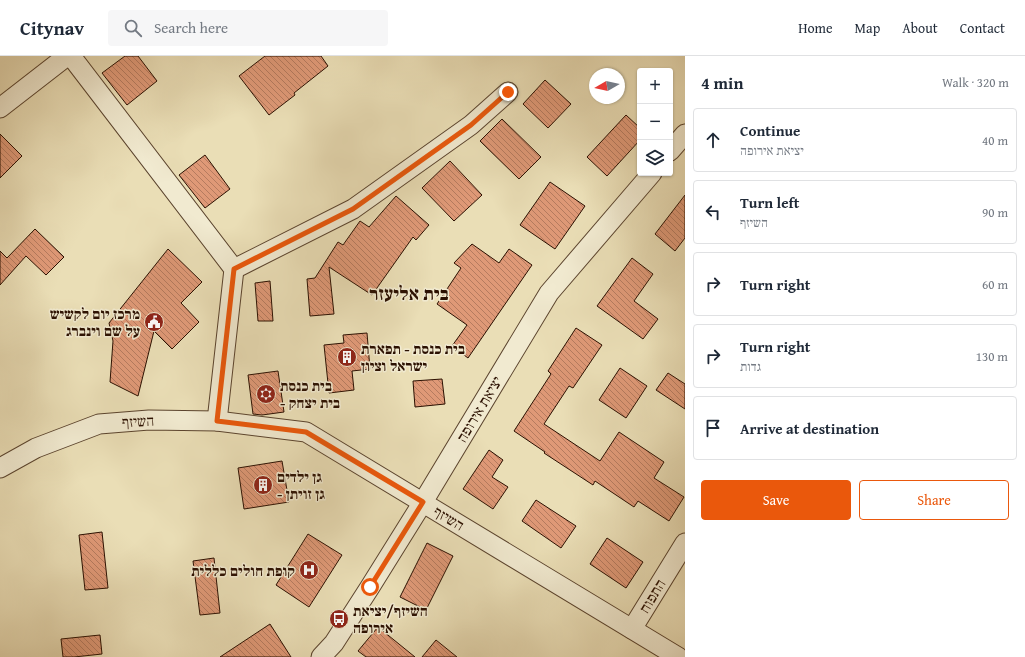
<!DOCTYPE html>
<meta charset="utf-8">
<style>
body{margin:0;font-family:"Gentium Book Plus","Frank Ruhl Libre",serif;background:#f6f6f7;color:#1f2937}
.controls{position:absolute;right:12px;top:12px;display:grid;overflow:hidden;border-radius:4px;box-shadow:0 1px 3px #0004}
.controls button{width:36px;height:36px;display:grid;place-items:center;padding:0;border:0;border-bottom:1px solid #e0e1e3;background:#fff;color:#1f2937;font:20px sans-serif}
.compass{position:absolute;left:589px;top:12px;width:36px;height:36px;border-radius:50%;background:#fff;box-shadow:0 1px 3px #0004;rotate:261deg}
.stop{position:absolute;width:12px;height:12px;margin:-9px;border:3px solid #ea580c;border-radius:50%;background:#fff}
.stop.end{background:#ea580c;border-color:#fff;box-shadow:0 1px 4px #0008}
.list{margin:0;padding:0;list-style:none}
h2{display:flex;justify-content:space-between;align-items:center;height:52px;margin:0;padding:0 16px;font-size:17px}
h2 small{font-size:13px;font-weight:400;color:#747a83}
.list li{display:grid;grid-template-columns:26px 1fr auto;gap:12px;align-items:center;box-sizing:border-box;height:64px;margin:0 8px 8px;padding:0 8px;border:1px solid #e0e1e3;border-radius:4px}
.list b{display:block;font-size:15px;white-space:nowrap}
.list p{margin:0;font-size:13px;white-space:nowrap;color:#747a83}
.list em{font-size:13px;font-style:normal;color:#747a83}
.actions{display:flex;gap:8px;padding:12px 16px}
.actions a{flex:1;padding:9px 0;border:1px solid #ea580c;border-radius:4px;text-align:center;font-size:14px;color:#ea580c}
.actions .main{background:#ea580c;color:#fff}
.icon{flex:none;width:22px;height:22px;fill:none;stroke:currentColor;stroke-width:2;stroke-linecap:round;stroke-linejoin:round}
.map{position:relative;flex:none;width:685px;height:601px;overflow:hidden}
header{display:flex;align-items:center;gap:24px;box-sizing:border-box;height:56px;padding:0 20px;background:#fff;border-bottom:1px solid #e0e1e3}
header strong{font-size:19px}
nav{display:flex;gap:22px;margin-inline-start:auto;font-size:14px}
.search{width:280px;height:36px;background:#f6f6f7;display:flex;align-items:center;gap:10px;box-sizing:border-box;padding:0 14px;border-radius:4px;color:#747a83;font-size:15px}
main{display:flex}
aside{flex:1;background:#fff}
.map>svg:first-child{display:block}
</style>
<header>
<strong>Citynav</strong>
<div class="search"><svg class="icon" aria-label="search" viewBox="0 0 24 24"><circle cx="10" cy="10" r="6"/><path d="M15 15l6 6"/></svg>Search here</div>
<nav><a>Home</a><a>Map</a><a>About</a><a>Contact</a></nav>
</header>
<main>
<div class="map">
<svg width="685" height="601" viewBox="0 0 685 601">
<defs>
<pattern id="building-back-hatch" width="6" height="6" patternUnits="userSpaceOnUse"><rect width="6" height="6" fill="#df9977"/><path d="M-1 5l2 2M0 0l6 6M5-1l2 2" fill="none" stroke="#b57b5f"/></pattern>
</defs>
<rect width="100%" height="100%" fill="#eadeb6"/>
<filter id="stains"><feTurbulence type="fractalNoise" baseFrequency=".005" numOctaves="4"/><feColorMatrix values="0 0 0 0 .2 0 0 0 0 .09 0 0 0 0 .02 0 0 0 .5 -.17"/></filter>
<radialGradient id="worn" r=".72"><stop offset=".6" stop-color="#630" stop-opacity="0"/><stop offset="1" stop-color="#630" stop-opacity=".3"/></radialGradient>
<g fill="url(#building-back-hatch)" stroke="#2b1001">
<path d="M125 0H138L157 25 127 49 102 17Z"/>
<path d="M265 0H321L328 10 294 37 295 39 269 59 239 20Z"/>
<path d="M545 24 571 48 548 72 523 48Z"/>
<path d="M626 59 640 72V84L607 120 587 101Z"/>
<path d="M502 63 541 101 519 123 480 85Z"/>
<path d="M0 78 22 100 0 122Z"/>
<path d="M205 99 230 133 205 152 179 119Z"/>
<path d="M450 105 482 139 454 165 422 132Z"/>
<path d="M550 126 585 150 555 193 520 169Z"/>
<path d="M685 139V182L675 195 655 178Z"/>
<path d="M396 140 429 169 416 184 413 181 372 239 329 211 334 258 310 260 307 223 315 222 338 186 343 189 360 165 369 171Z"/>
<path d="M35 173 64 201 46 219 26 200 0 229V195L7 202Z"/>
<path d="M472 188 499 207 509 193 532 209 468 302 452 290 467 269 437 248 461 212 454 207Z"/>
<path d="M168 193 202 226 181 247 199 266 172 293 154 275 138 340 110 326 113 285 109 267Z"/>
<path d="M632 202 653 218 634 245 658 263 643 283 597 250Z"/>
<path d="M270 225 273 265H258L255 227Z"/>
<path d="M576 272 602 289 573 332 569 330 544 368 600 405 619 376 664 406 654 422 684 441 669 465 638 445 634 451 595 425 593 429 544 397 545 396 514 375 551 318 548 315Z"/>
<path d="M367 277 370 313 352 315 354 334 329 337 324 289 344 287 343 279Z"/>
<path d="M620 312 647 330 626 362 599 344Z"/>
<path d="M278 315 284 356 262 359 253 358 248 319Z"/>
<path d="M668 317 685 328V353L656 334Z"/>
<path d="M442 323 445 348 415 351 413 325Z"/>
<path d="M489 394 503 404 492 421 508 431 493 453 463 433Z"/>
<path d="M282 405 289 446 244 453 238 412Z"/>
<path d="M536 444 576 470 561 492 522 465Z"/>
<path d="M102 476 108 532 85 534 79 479Z"/>
<path d="M308 478 342 499 309 551 276 529Z"/>
<path d="M607 482 643 506 626 532 590 508Z"/>
<path d="M427 487 453 500 426 554 400 541Z"/>
<path d="M214 502 220 557 200 559 193 505Z"/>
<path d="M270 568 291 601H220Z"/>
<path d="M378 571 415 601H366L358 595Z"/>
<path d="M100 579 102 598 74 601H63L61 583Z"/>
<path d="M436 584 457 601H422Z"/>
</g>
<g fill="none" stroke-linecap="round" stroke-linejoin="round">
<defs>
<g id="minor">
<path d="M71 0 234 213 217 365"/>
<path d="M0 52 67 0"/>
<path d="M670 95 685 78"/>
<path d="M234 213 353 153 471 69 508 36"/>
<path d="M0 412 36 392 99 368 149 364 217 365 306 376 678 601"/>
<path d="M632 573 685 487"/>
<path d="M321 601 334 587 370 531 423 446 549 237 652 117"/>
</g>
</defs>
<use href="#minor" stroke="#5b442e" stroke-width="21"/>
<use href="#minor" stroke="#f1ead0" stroke-width="19"/>
</g>
<g fill="none" stroke-linecap="round" stroke-linejoin="round">
<path stroke="#ea580c" stroke-width="5" d="M370 531 423 446 306 376 217 365 234 213 353 153 471 69 508 36"/>
</g>
<defs>
<symbol id="civic-disc" viewBox="-11 -11 22 22"><circle r="9.5" fill="#8f2418" stroke="#f1ead0"/><path d="M-.6-6.5H3V-4.5H.6V-3L4-1V1h2V6H-6V1h2V-1L-.6-3ZM-1.2 2.5V6h2.4V2.5Z" fill="#fff"/></symbol>
<symbol id="building-disc" viewBox="-11 -11 22 22"><circle r="9.5" fill="#8f2418" stroke="#f1ead0"/><path d="M-4-6H4V6H1V3H-1V6H-4ZM-2.5-4.3h1.7v1.8h-1.7ZM.8-4.3h1.7v1.8H.8ZM-2.5-1h1.7V.8h-1.7ZM.8-1h1.7V.8H.8Z" fill="#fff"/></symbol>
<symbol id="synagogue-disc" viewBox="-11 -11 22 22"><circle r="9.5" fill="#8f2418" stroke="#f1ead0"/><path d="M0-6.5L5.6 3.2H-5.6ZM0 6.5L5.6-3.2H-5.6Z" fill="#fff"/></symbol>
<symbol id="hospital-disc" viewBox="-11 -11 22 22"><circle r="9.5" fill="#8f2418" stroke="#f1ead0"/><path d="M-5-5h3v3.5h4V-5h3V5h-3V1.5h-4V5h-3Z" fill="#fff"/></symbol>
<symbol id="bus-disc" viewBox="-11 -11 22 22"><circle r="9.5" fill="#8f2418" stroke="#f1ead0"/><path d="M-5-6H5V4H4V6H2V4H-2V6H-4V4H-5ZM-3.5-4V0h7V-4ZM-3.5 1.2v1.5H-2V1.2ZM2 1.2v1.5H3.5V1.2Z" fill="#fff"/></symbol>
</defs>
<g fill-rule="evenodd">
<use href="#civic-disc" x="143" y="255" width="22" height="22"/>
<use href="#building-disc" x="336" y="290" width="22" height="22"/>
<use href="#synagogue-disc" x="255" y="327" width="22" height="22"/>
<use href="#building-disc" x="252" y="418" width="22" height="22"/>
<use href="#hospital-disc" x="298" y="503" width="22" height="22"/>
<use href="#bus-disc" x="328" y="552" width="22" height="22"/>
</g>
<g text-anchor="middle" dominant-baseline="central" stroke-width="3" stroke-linejoin="round" paint-order="stroke">
<g font-size="15" font-weight="bold" fill="#2b1001" stroke="#f1ead0" text-anchor="start">
<text x="140" y="257" text-anchor="end">מרכז יום לקשיש<tspan x="140" dy="17">על שם וינברג</tspan></text>
<text x="361" y="292">בית כנסת - תפארת<tspan x="361" dy="17">ישראל וציון</tspan></text>
<text x="280" y="329">בית כנסת<tspan x="280" dy="17">- בית יצחק</tspan></text>
<text x="277" y="420">גן ילדים<tspan x="277" dy="17">- גן זויתן</tspan></text>
<text x="295" y="514" text-anchor="end">קופת חולים כללית</text>
<text x="353" y="554">השיזף/יציאת<tspan x="353" dy="17">אירופה</tspan></text>
</g>
<g font-size="15" fill="#2b1001" stroke="#f1ead0">
<text transform="translate(479 353) rotate(-59)">יציאת אירופה</text>
<text transform="translate(138 365) rotate(-3)">השיזף</text>
<text transform="translate(449 462) rotate(31)">השיזף</text>
<text transform="translate(652 540) rotate(-59)">התפוח</text>
</g>
<g font-size="19" font-weight="bold" fill="#2b1001" stroke="#f1ead0">
<text x="409" y="237">בית אליעזר</text>
</g>
</g>
<rect width="100%" height="100%" filter="url(#stains)"/>
<rect width="100%" height="100%" fill="url(#worn)"/>
</svg>
<div class="controls">
<button>+</button>
<button>−</button>
<button><svg class="icon" aria-label="layers" viewBox="0 0 24 24"><path d="M12 4l9 5-9 5-9-5zM3 14l9 5 9-5"/></svg></button>
</div>
<svg class="compass" viewBox="-18 -18 36 36"><path d="M0-13l5 13h-10z" fill="#e53935"/><path d="M0 13l5-13h-10z" fill="#747a83"/></svg>
<div class="stop" style="left:370px;top:531px"></div>
<div class="stop end" style="left:508px;top:36px"></div>
</div>
<aside>
<h2>4 min<small>Walk · 320 m</small></h2>
<ul class="list">
<li><svg class="icon" aria-label="ahead" viewBox="0 0 24 24"><path d="M12 20V5M6 11l6-6 6 6"/></svg><div><b>Continue</b><p>יציאת אירופה</p></div><em>40 m</em></li>
<li><svg class="icon" aria-label="left" viewBox="0 0 24 24"><path d="M17 20v-9H6M10 6l-5 5 5 5"/></svg><div><b>Turn left</b><p>השיזף</p></div><em>90 m</em></li>
<li><svg class="icon" aria-label="right" viewBox="0 0 24 24"><path d="M7 20v-9h11M14 6l5 5-5 5"/></svg><div><b>Turn right</b></div><em>60 m</em></li>
<li><svg class="icon" aria-label="right" viewBox="0 0 24 24"><path d="M7 20v-9h11M14 6l5 5-5 5"/></svg><div><b>Turn right</b><p>גדות</p></div><em>130 m</em></li>
<li><svg class="icon" aria-label="arrive" viewBox="0 0 24 24"><path d="M6 21V4h12l-3 4 3 4H6"/></svg><div><b>Arrive at destination</b></div></li>
</ul>
<div class="actions"><a class="main">Save</a><a>Share</a></div>
</aside>
</main>
